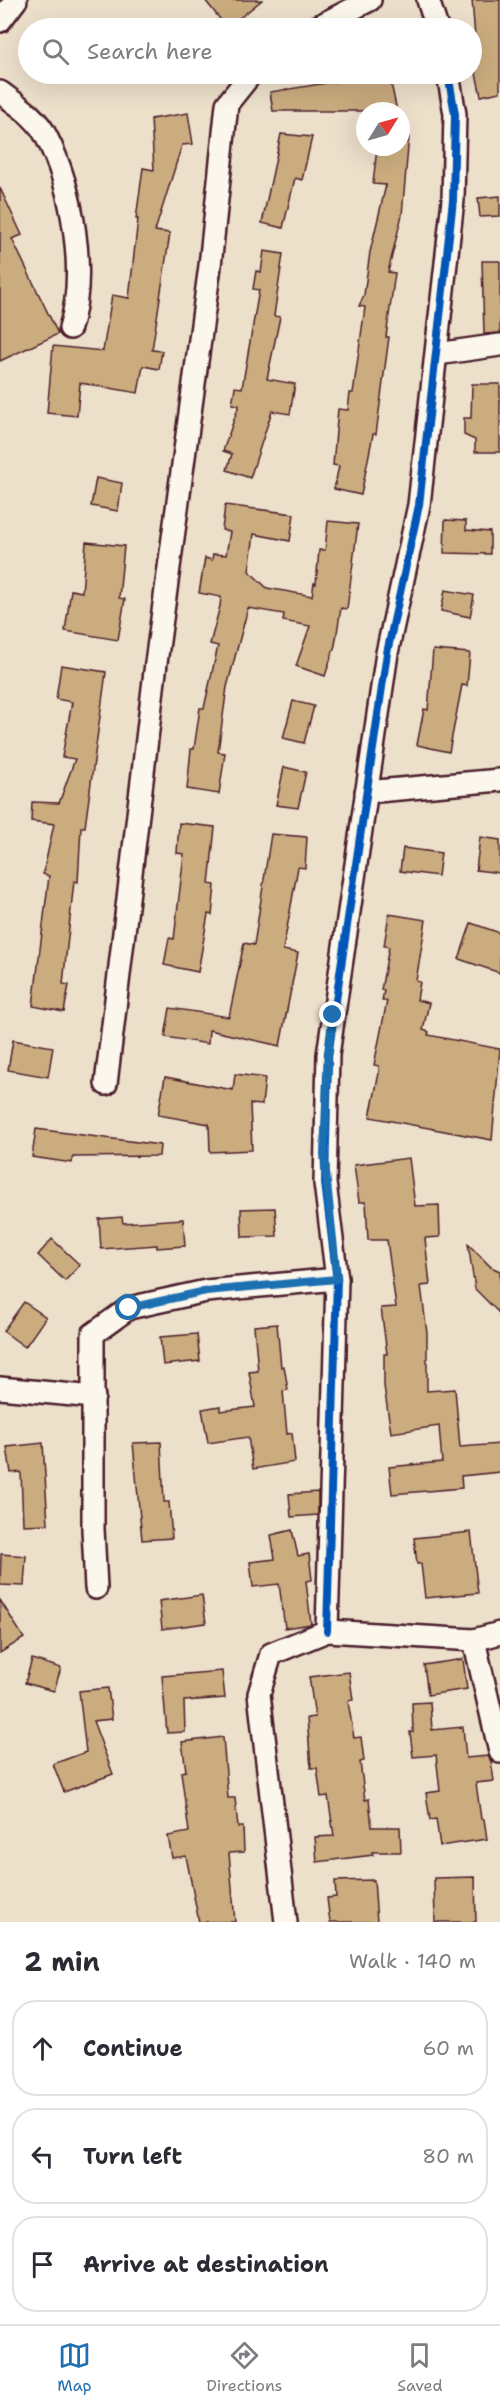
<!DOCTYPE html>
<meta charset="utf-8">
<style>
body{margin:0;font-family:"Shantell Sans",sans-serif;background:#f7f7f7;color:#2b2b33}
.compass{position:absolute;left:356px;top:102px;width:54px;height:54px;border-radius:50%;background:#fff;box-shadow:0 6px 24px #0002;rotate:53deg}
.stop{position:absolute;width:18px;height:18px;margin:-14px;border:4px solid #1f6fb2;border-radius:50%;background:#fff}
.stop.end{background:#1f6fb2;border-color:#fff;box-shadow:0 2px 6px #0008}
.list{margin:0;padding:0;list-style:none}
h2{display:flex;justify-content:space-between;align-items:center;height:78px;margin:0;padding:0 24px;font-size:26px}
h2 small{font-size:20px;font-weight:400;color:#7c7c81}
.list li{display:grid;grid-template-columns:39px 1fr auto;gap:18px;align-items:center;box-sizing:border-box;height:96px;margin:0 12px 12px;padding:0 12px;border:2px solid #e1e1e2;border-radius:24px}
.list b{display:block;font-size:22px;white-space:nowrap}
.list em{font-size:20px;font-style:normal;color:#7c7c81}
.icon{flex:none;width:33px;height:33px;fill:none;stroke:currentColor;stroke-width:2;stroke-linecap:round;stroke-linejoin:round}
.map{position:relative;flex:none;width:500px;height:1922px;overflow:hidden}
.search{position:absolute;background:#fff;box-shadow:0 6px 24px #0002;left:18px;right:18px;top:18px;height:66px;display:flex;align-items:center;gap:15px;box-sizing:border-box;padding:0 21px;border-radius:33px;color:#7c7c81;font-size:22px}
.sheet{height:402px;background:#fff}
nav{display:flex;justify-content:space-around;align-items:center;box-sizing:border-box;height:84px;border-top:2px solid #e1e1e2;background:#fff;font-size:16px;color:#7c7c81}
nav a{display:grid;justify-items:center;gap:3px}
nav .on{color:#1f6fb2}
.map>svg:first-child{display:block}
</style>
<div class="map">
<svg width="500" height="1922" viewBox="0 0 500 1922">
<rect width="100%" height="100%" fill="#ede0cb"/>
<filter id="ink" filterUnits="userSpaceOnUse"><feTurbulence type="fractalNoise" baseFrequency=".0167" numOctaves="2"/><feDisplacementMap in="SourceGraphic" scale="12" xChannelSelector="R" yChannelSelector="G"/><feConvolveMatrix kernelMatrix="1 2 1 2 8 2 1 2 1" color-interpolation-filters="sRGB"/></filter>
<g filter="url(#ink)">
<g fill="#cbac7f" stroke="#4a1f2b" stroke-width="1.5">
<path d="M205 0H262L227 28Z"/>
<path d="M472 0H500V92L481 96 471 51V37H475Z"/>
<path d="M358 74H389L397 111H273L270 92 359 78Z"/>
<path d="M188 113 193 144 182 145 155 231 170 233 152 350 162 351 159 369 143 366 138 393 80 383 77 416 47 413 53 346 103 351 112 295 129 298 138 219H136L143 168 154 170 151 119Z"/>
<path d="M281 134 312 137 302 180 295 178 283 228 262 223Z"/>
<path d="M401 135 409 136 402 215 388 272 395 273 386 337H389L376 434H373L361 495 334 489 339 466 333 465 338 409 348 410 350 393H353L365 307 359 306 364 295 370 252 386 185 373 184 377 147H401Z"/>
<path d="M0 188 22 235 12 239 58 334 0 361Z"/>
<path d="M500 196V216L480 217 478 198Z"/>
<path d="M264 251 283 254 274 316 280 317 267 379 295 384 290 414 272 411 250 478 227 470 232 454 223 451 239 405 232 404 235 387 242 388 259 290 253 289 256 271 261 272Z"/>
<path d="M482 261H500V333L484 334Z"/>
<path d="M472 384H500V452H475V440L464 435V418H471Z"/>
<path d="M96 478 122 483 118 511 91 506Z"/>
<path d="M225 505 294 514 290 541 254 534 249 571 267 588 312 596 314 583 316 584 319 550H325L328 521 358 524 347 609 341 608 335 645 325 676 296 666 310 626 283 621 284 614 248 608 227 687 218 752 225 753 219 794 187 789 191 749H194L200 708H204L218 646 210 644 220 606 221 597 199 593 205 558 212 560 213 554 226 555 230 532 222 530Z"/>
<path d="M445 520 466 521V530L490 532V554L444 553Z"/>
<path d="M86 542 124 546 119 598 125 599 118 640 65 631 71 590 82 592Z"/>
<path d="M445 590 474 595 470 617 441 611Z"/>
<path d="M433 650 470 653 467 686 462 685 449 752 417 745 424 709 428 710Z"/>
<path d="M61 665 106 672 85 827H81L78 882 74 881 63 984 69 985 64 1012 33 1006 49 876 43 874 54 824 31 821 32 802 59 803 75 759 62 757 72 702 56 699Z"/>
<path d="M293 701 314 706 304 743 283 738Z"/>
<path d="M284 767 306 772 298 808 276 805Z"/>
<path d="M179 823 215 827 209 884 215 885 212 915 208 914 198 972 164 965 169 938 174 939 184 854 177 853Z"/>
<path d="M271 834 307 837 305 868 298 867 283 950 298 953 280 1046 209 1030 208 1044 165 1037 170 1008 229 1017 244 943 254 945Z"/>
<path d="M480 837 500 840V873L476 870Z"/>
<path d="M403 848 441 853 438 876 400 871Z"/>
<path d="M389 914 426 920 416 981 420 982 417 1000 429 1003 423 1030 429 1032 428 1035 500 1049 492 1140 370 1117 379 1073V1066L374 1065 387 1001H382L384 990H381L389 947 384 946Z"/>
<path d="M471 923 500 933V973L459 959Z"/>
<path d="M13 1040 53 1047 48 1077 8 1070Z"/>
<path d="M235 1074 265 1078 262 1105 250 1104 252 1150 210 1152 209 1124 158 1115 165 1077 233 1090Z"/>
<path d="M36 1129 160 1145 159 1156 73 1157 72 1163 32 1157Z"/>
<path d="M409 1158 415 1206 439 1205 440 1237 425 1238 430 1285 421 1286 427 1333V1391L455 1389 460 1447 500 1444V1472L461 1476 462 1488 392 1494 389 1467 442 1462 439 1426 391 1433 384 1386V1354H387L381 1308 396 1307 387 1240H368L366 1202H359L354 1165Z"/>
<path d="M275 1208 277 1236 242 1237 241 1209Z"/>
<path d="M122 1217 123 1223 183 1219 185 1246 157 1248V1245L101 1249 99 1219Z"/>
<path d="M52 1239 80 1265 65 1281 38 1255Z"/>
<path d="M468 1244 491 1267 500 1271V1314L475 1289Z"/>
<path d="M24 1302 46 1317 25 1347 3 1331Z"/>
<path d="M277 1324 281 1367 284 1366 288 1390 283 1391 287 1434 292 1433 295 1462 253 1469 248 1437 208 1443 202 1409 220 1406V1411L255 1407 249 1372 258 1371 254 1326Z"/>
<path d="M197 1334 200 1361 163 1365 160 1337Z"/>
<path d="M161 1442 164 1502H169L172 1538 142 1540 133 1443Z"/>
<path d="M43 1443 48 1524 23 1525 21 1472 11 1473 7 1447Z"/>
<path d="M318 1492V1515L291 1517 289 1494Z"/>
<path d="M292 1530 298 1556 309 1554 312 1580 306 1581 311 1624 285 1628 279 1584 253 1587 250 1562 275 1559 271 1535Z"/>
<path d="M471 1532 478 1593 425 1598 421 1564H417L414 1538Z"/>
<path d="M1 1554 26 1556 24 1586 0 1585Z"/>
<path d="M202 1595 206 1623 162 1629 159 1601Z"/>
<path d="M0 1600 24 1638 0 1653Z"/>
<path d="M32 1659 61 1668 54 1691 25 1683Z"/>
<path d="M463 1659 467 1689 428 1695 424 1665Z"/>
<path d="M222 1671 225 1698 184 1701 185 1732 167 1733 162 1676Z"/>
<path d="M349 1672 353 1700 348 1701 354 1738 361 1737 364 1761 360 1762 365 1800 369 1799 372 1827H400L401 1852H372L373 1855 317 1862 315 1837 334 1836 328 1796 321 1797 317 1768H311L307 1718 315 1717 309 1677Z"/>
<path d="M108 1688 112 1719 93 1721 113 1774 64 1792 53 1764 86 1752 79 1691Z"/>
<path d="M430 1702 432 1730 463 1727 466 1758 488 1756 491 1761 494 1781 476 1783 481 1819H484L487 1839 440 1846 436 1819 430 1820 426 1793 440 1791 436 1755 413 1757 410 1732H413L412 1703Z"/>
<path d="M223 1737 228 1798H235L238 1827H243L244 1852 229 1853 235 1922H199L186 1856 172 1858 168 1836 189 1832 181 1772 186 1771 182 1742Z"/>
<path d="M475 1877 476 1922H435L434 1878Z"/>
<path d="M374 1880 377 1922H330L327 1898 336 1897 335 1881Z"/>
</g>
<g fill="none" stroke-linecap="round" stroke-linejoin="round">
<defs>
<g id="minor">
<path d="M428 0 437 28"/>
<path d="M0 21 16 0"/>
<path d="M315 28 370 0"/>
<path d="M0 92C16 104 37 117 46 136 73 188 87 273 70 328"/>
<path d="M437 354 500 345"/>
<path d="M366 792 500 780"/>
<path d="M106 1084 156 663 210 266 227 104 251 74"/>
<path d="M0 1388 94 1397"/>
<path d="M96 1588 93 1529V1334L129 1308 206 1291 337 1279"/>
<path d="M327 1631 337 1279 325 1183 328 1055 387 653 419 505 453 200 455 114 448 74"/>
<path d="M474 1640 500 1752"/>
<path d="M286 1922 259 1694 271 1654 327 1631 474 1640 500 1633"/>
</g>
</defs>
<use href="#minor" stroke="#4a1f2b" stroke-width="26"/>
<use href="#minor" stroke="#fbf7ec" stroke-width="21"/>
<defs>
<path id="cycleway" d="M327 1631 337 1279 325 1183 328 1055 387 653 419 505 453 200 455 114 448 74"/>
</defs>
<use href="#cycleway" stroke="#fbf7ec" stroke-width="11"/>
<use href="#cycleway" stroke="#0057b8" stroke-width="8"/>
</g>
</g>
<g fill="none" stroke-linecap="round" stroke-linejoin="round" filter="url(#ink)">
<path stroke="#1f6fb2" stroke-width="8" d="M129 1308 206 1291 337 1279 324 1154 328 1055 333 1015"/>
</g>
</svg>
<svg class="compass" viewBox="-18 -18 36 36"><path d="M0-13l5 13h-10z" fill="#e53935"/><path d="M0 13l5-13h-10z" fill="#7c7c81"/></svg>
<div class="stop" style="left:129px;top:1308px"></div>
<div class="stop end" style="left:333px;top:1015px"></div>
<div class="search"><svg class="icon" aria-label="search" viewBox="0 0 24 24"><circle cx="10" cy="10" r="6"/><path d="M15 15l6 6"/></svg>Search here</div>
</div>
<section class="sheet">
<h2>2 min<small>Walk · 140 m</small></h2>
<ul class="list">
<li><svg class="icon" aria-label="ahead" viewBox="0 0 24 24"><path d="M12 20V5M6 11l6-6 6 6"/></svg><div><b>Continue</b></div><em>60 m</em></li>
<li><svg class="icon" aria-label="left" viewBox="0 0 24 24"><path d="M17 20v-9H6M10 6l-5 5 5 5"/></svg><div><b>Turn left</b></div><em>80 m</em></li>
<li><svg class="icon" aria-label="arrive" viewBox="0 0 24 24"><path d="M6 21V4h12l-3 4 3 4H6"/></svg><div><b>Arrive at destination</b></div></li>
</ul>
</section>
<nav>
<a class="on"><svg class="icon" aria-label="map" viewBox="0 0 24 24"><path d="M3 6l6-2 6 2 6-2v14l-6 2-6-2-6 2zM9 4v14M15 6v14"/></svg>Map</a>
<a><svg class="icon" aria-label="directions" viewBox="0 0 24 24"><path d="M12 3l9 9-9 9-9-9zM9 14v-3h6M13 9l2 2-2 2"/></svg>Directions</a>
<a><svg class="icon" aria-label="saved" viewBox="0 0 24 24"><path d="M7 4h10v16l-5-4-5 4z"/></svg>Saved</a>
</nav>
